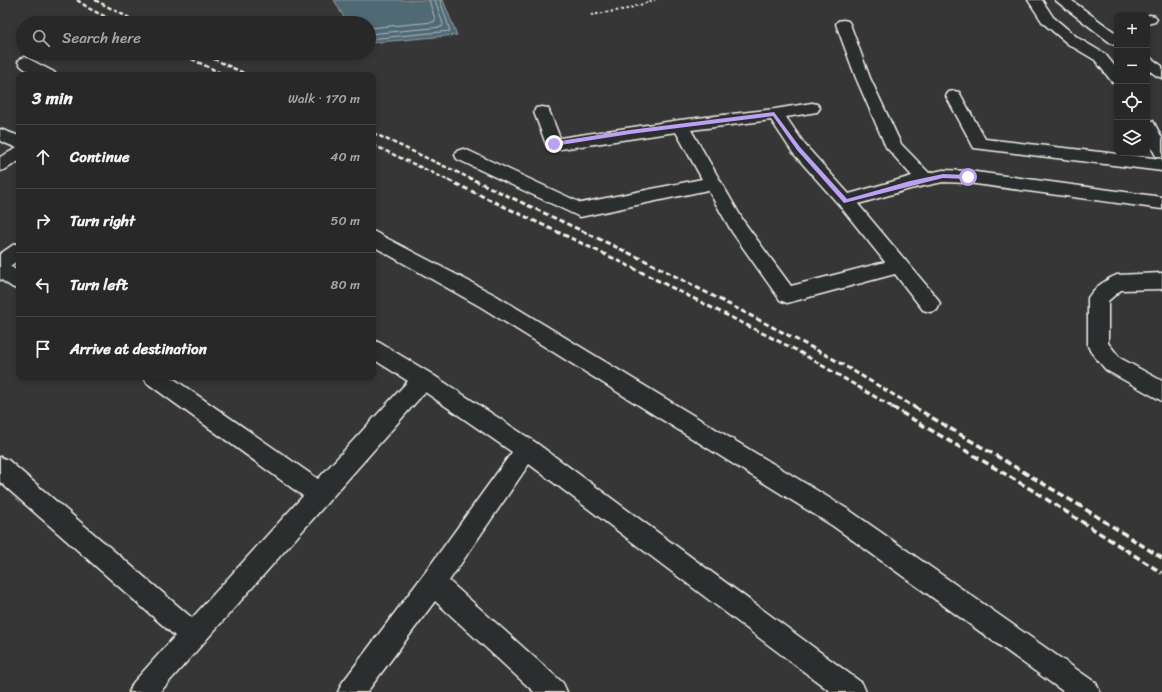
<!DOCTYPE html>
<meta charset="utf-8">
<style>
body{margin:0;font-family:Sriracha,sans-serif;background:#353434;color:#f1f3f6}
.controls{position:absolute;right:12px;top:12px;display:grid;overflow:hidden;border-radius:8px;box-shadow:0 2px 6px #0003}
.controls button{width:36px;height:36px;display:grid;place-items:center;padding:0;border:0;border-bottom:1px solid #454445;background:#292828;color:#f1f3f6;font:20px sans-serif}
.stop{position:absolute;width:12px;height:12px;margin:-9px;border:3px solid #bca0f2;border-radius:50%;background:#fff}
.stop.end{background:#bca0f2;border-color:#fff;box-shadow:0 1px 4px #0008}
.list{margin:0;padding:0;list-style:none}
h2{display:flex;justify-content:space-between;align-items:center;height:52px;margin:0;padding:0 16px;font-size:17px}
h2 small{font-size:13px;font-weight:400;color:#a5a6a8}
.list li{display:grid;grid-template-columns:26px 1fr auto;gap:12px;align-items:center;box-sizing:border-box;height:64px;padding:0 16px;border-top:1px solid #454445}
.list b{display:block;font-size:15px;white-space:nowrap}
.list em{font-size:13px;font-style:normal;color:#a5a6a8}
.icon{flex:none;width:22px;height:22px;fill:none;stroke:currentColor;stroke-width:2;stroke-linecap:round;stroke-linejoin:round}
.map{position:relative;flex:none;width:1162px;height:692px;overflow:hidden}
.search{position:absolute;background:#292828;box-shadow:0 2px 6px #0003;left:16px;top:16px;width:360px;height:44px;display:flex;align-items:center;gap:10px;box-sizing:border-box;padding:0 14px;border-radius:22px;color:#a5a6a8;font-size:15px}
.panel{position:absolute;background:#292828;box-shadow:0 2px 6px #0003;left:16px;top:72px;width:360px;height:308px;border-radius:8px}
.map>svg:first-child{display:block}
</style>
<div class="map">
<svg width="1162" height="692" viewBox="0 0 1162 692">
<rect width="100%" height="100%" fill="#373636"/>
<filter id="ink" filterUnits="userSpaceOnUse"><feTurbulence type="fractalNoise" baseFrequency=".025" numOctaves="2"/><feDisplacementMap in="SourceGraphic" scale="8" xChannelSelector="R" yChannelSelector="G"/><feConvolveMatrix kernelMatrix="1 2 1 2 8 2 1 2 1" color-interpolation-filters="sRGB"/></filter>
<g filter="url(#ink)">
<path fill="#506975" stroke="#929fa3" d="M334 0H443L457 35 369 43V23H347Z"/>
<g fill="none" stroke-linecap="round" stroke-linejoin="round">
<g stroke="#b2bbba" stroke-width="1">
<path d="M369 28 434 22 435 19 429 0"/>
<path d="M369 34 442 27 443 24 435 0"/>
<path d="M369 39 450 31 440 0"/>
</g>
<defs>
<g id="street">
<path d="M1028 0H1042L1053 17 1078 38 1105 54 1117 69V84L1112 82 1095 60 1068 44 1043 23Z"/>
<path d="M1055 0H1071L1117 34V45L1112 44Z"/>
<path d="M1150 15 1155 16 1157 19 1155 22 1147 24V16Z"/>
<path d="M843 20 848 21 850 24 870 78 901 144 929 173 943 170 968 171 1162 197V209L968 183 943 182 910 189 858 204 937 298 940 304 937 310 930 312 923 310 895 274 787 303 780 300 732 232 708 190 580 217 457 159 455 155 457 151 463 149 469 151 581 203 702 179 676 132 554 150 548 148 546 144 534 112 536 108 542 107 548 108 560 138 680 120 775 109 812 103 817 104 820 108 817 112 786 117 805 145 849 194 912 176 886 147 856 78 836 24 838 21ZM771 120 793 153 840 206 885 262 791 286 744 222 691 130Z"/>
<path d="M25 57 54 72 56 75C43 75 26 75 18 62L20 59Z"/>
<path d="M1147 57 1152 59 1162 66V78L1157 76 1147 69Z"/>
<path d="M954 91 959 92 985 139 1162 159V171L974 148 946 96 949 92Z"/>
<path d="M1147 120 1153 121 1162 138V158L1156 156 1147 139Z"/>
<path d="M0 129 19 136V161L6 169 0 171V157L17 148 0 141Z"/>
<path d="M373 231 495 295 849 510 1096 683 1100 692H1064L833 526 481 307 373 246Z"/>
<path d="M19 243V260L10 266 19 272V290L12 287 0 279V254L13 245Z"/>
<path d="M1162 273V289L1121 290 1108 301V343L1120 358 1162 381V401L1106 370 1091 352 1088 346V298C1094 288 1106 279 1117 275Z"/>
<path d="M373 340 380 343 430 373 535 442 862 683 866 692H831L529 464 449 581 563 683 567 692H534L435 601 367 692H338L342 683 424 574 512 452 425 392 160 692H129L133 683 175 636 0 482V457L8 460 192 618 303 496 147 383 144 377H171L318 479 408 381 373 359Z"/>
</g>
</defs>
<use href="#street" stroke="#f4f1e8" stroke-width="3"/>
<path stroke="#f4f1e8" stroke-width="2" stroke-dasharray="2.5 2.5" stroke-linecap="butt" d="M591 15 627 9 655 0"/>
<use href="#street" fill="#2a2d2e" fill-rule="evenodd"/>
<g stroke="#f4f1e8" stroke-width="2.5" stroke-dasharray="4.5 2.5" stroke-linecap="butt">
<path d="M77 0 90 9 118 23"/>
<path d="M95 0 139 23"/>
<path d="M179 53 225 75"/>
<path d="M201 53 248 75"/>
<path d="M373 133 476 181"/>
<path d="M373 145 450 181"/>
</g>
<g stroke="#f4f1e8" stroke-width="3" stroke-dasharray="5.5 3" stroke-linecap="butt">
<path d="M448 180 619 261 796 350 894 408"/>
<path d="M474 180 648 262 828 356 916 408"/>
</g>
<g stroke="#f4f1e8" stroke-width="3.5" stroke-dasharray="7 3.5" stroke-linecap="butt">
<path d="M892 407 1032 490 1162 573"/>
<path d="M914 407 1074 502 1162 558"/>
</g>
</g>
</g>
<path fill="#bca0f2" d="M774 112 800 147 847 199 910 181 943 174 968 175 971 177 968 179 943 178 844 203 797 150 773 116 630 134 554 146 552 144 554 142 630 130Z"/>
</svg>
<div class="controls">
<button>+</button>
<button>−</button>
<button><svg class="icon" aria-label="locate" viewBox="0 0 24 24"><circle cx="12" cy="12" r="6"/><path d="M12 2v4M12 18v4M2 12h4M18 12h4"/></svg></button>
<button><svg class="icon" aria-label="layers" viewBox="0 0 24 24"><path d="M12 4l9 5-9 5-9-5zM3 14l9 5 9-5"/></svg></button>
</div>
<div class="stop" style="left:968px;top:177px"></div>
<div class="stop end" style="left:554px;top:144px"></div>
<div class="search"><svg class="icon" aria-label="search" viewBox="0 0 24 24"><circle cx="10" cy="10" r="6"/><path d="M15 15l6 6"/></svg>Search here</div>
<section class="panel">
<h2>3 min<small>Walk · 170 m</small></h2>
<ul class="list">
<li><svg class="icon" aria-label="ahead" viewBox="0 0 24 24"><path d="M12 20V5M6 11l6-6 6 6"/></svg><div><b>Continue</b></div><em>40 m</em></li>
<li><svg class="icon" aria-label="right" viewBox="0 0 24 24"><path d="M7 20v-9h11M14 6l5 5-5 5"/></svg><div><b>Turn right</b></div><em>50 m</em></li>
<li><svg class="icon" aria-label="left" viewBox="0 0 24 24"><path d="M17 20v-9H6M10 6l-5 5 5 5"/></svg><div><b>Turn left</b></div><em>80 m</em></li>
<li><svg class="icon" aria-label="arrive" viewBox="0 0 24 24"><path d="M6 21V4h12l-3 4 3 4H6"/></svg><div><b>Arrive at destination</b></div></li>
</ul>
</section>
</div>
